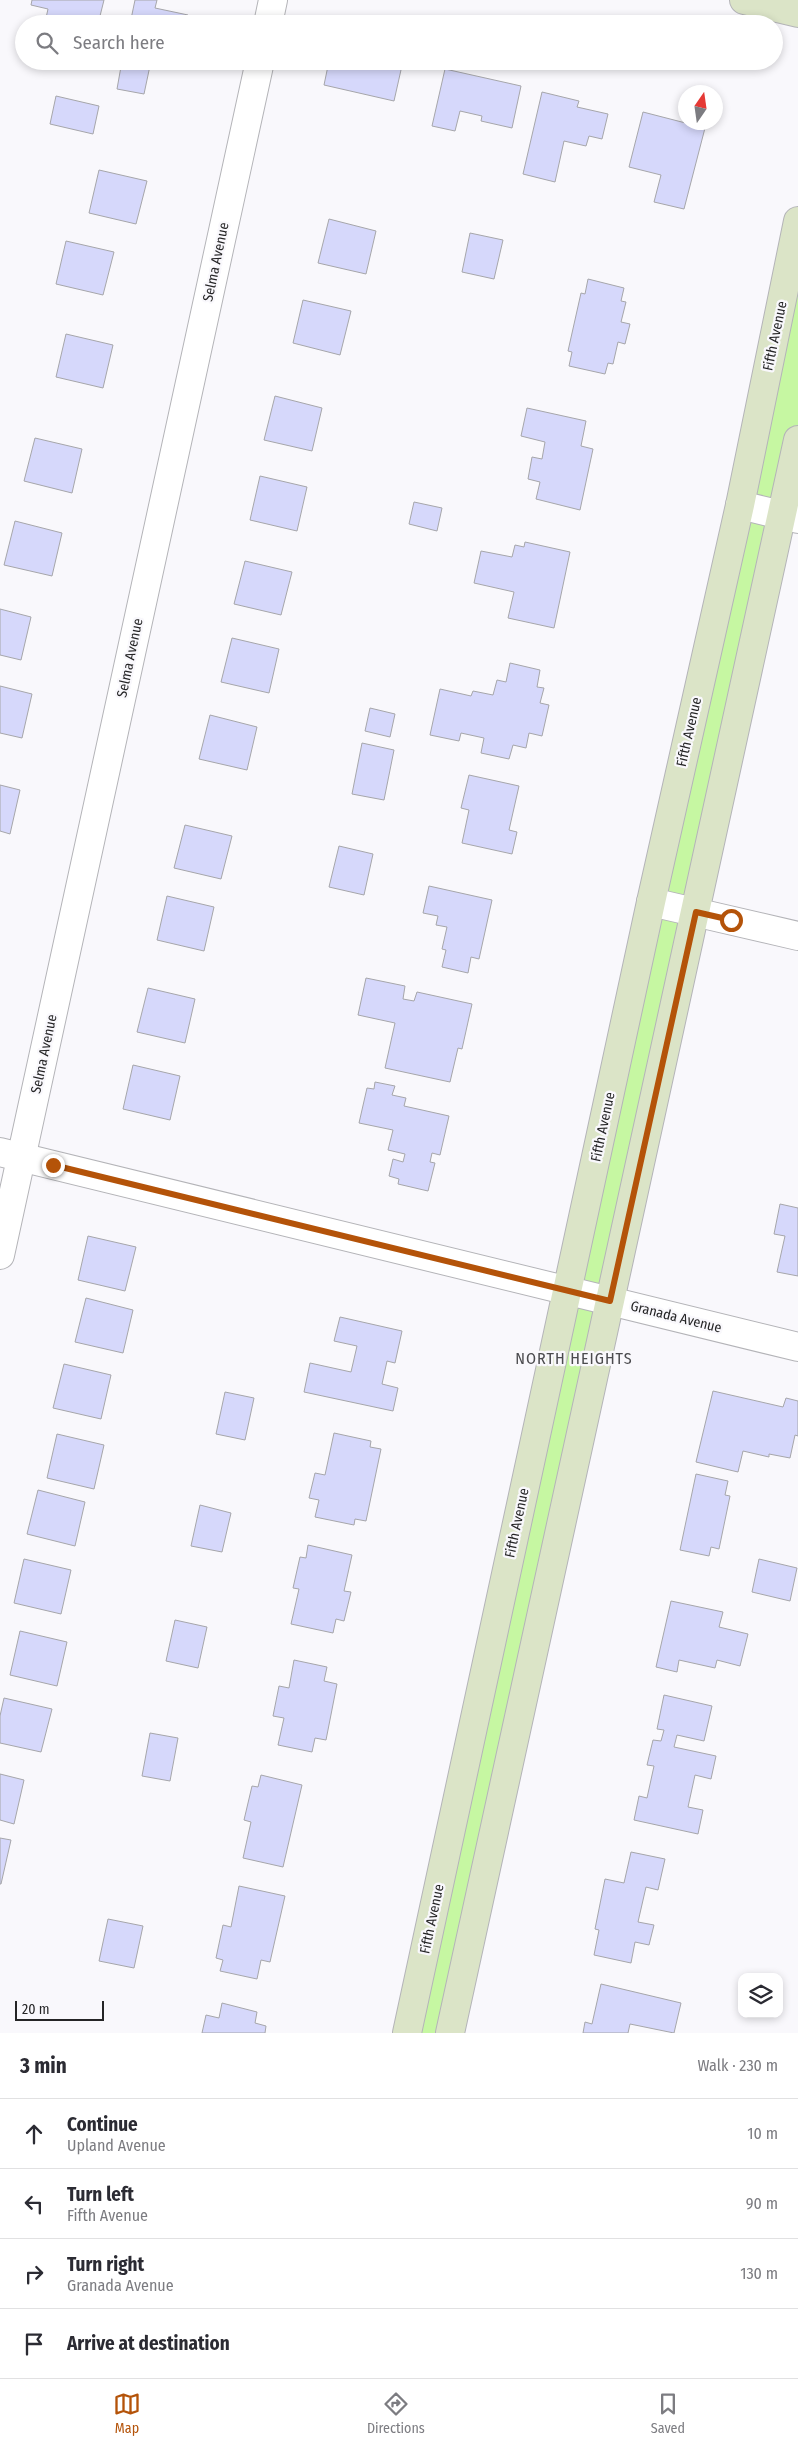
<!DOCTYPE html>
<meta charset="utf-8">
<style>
body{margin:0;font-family:"Fira Sans Condensed",sans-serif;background:#f2f2f3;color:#2b2b33}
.controls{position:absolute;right:15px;bottom:15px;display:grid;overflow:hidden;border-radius:10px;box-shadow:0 2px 8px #0003}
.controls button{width:45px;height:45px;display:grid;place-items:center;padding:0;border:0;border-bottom:1px solid #e1e1e2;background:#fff;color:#2b2b33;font:25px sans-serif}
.compass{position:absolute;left:678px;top:85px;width:45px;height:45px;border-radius:50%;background:#fff;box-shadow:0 2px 8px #0003;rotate:13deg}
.scale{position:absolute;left:15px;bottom:12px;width:89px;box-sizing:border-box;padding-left:5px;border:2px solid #252526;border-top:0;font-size:14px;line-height:18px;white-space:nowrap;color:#252526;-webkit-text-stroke:4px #f9f8fc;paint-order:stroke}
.stop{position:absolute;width:15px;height:15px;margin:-11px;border:4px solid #b45309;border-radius:50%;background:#fff}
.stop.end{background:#b45309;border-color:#fff;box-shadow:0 1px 5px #0008}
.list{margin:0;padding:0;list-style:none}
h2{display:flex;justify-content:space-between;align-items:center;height:65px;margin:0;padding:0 20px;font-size:21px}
h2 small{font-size:16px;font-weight:400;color:#7c7c81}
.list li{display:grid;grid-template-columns:32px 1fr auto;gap:15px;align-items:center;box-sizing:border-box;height:70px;padding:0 20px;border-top:1px solid #e1e1e2}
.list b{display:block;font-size:19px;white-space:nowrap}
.list p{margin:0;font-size:16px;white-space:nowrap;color:#7c7c81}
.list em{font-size:16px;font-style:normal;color:#7c7c81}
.icon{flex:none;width:28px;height:28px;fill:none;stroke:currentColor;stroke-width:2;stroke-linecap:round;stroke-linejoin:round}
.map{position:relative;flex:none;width:798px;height:2033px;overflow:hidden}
.search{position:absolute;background:#fff;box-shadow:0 2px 8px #0003;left:15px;right:15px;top:15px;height:55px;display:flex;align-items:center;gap:12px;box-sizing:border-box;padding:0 18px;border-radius:28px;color:#7c7c81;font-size:19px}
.sheet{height:345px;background:#fff}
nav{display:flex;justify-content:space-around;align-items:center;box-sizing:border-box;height:70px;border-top:1px solid #e1e1e2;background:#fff;font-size:14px;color:#7c7c81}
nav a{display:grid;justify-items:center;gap:2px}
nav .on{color:#b45309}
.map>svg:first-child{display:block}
</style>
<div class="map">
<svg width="798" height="2033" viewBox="0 0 798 2033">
<rect width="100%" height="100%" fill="#f9f8fc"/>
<path fill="#c6f7a2" d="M798 221V440L450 2033H407Z"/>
<g fill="#d6d8fb" stroke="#a6a6aa">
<path d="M32 0H104L98 24H71L46 18 48 9 31 5Z"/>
<path d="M135 0H157L155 8 188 15 187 24H130Z"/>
<path d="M122 61H151L144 94 117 89Z"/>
<path d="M329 61H403L394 101 324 85Z"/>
<path d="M445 69 521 86 512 128 481 121 482 116 460 111 455 131 432 126Z"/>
<path d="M542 92 579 101 577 107 608 114 602 139 589 136 586 146 564 141 555 182 523 174Z"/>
<path d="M56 96 99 106 93 134 50 124Z"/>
<path d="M643 112 705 128 684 209 654 202 661 175 629 167Z"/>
<path d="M99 170 147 181 136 224 89 213Z"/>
<path d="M329 219 376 231 366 274 318 263Z"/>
<path d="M470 233 503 240 494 279 462 272Z"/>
<path d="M66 241 114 252 103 295 56 284Z"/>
<path d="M588 279 624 288 621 301 626 302 621 322 630 324 625 344 618 342 613 364 608 363 605 374 569 366 572 352 568 351 581 293 585 294Z"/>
<path d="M303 300 351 311 340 355 293 343Z"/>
<path d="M66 334 113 345 103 388 56 377Z"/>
<path d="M275 396 322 408 312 451 264 440Z"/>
<path d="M527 408 586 421 581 446 593 449 580 510 536 499 540 482 528 479 532 457 542 459 545 442 521 436Z"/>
<path d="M35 438 82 449 72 493 24 481Z"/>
<path d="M260 476 307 487 297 531 250 520Z"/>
<path d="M414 502 442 508 437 531 409 524Z"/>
<path d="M15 521 62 533 52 576 4 565Z"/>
<path d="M525 542 570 552 554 628 508 618 514 592 474 583 481 551 512 557 515 545 524 547Z"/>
<path d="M245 561 292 572 281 615 234 604Z"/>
<path d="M0 609 31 617 21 660 0 655Z"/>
<path d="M232 638 279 649 269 693 221 682Z"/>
<path d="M510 663 540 670 537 687 544 688 540 703 549 705 542 736 529 733 526 748 513 745 509 759 481 753 484 738 461 733 459 741 430 735 440 689 471 696 473 691 493 695 497 680 506 682Z"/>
<path d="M0 686 32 694 22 738 0 733Z"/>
<path d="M370 708 395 714 390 737 365 731Z"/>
<path d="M210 715 257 727 247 770 199 759Z"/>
<path d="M362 743 394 750 384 800 352 794Z"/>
<path d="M469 775 519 786 509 830 517 832 512 854 462 843 469 810 461 808Z"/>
<path d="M0 785 20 790 10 834 0 831Z"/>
<path d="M185 825 232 836 221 879 174 868Z"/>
<path d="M339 846 373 854 364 895 329 887Z"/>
<path d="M429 886 492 900 479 959 471 957 468 973 442 967 446 950 442 949 447 927 436 925 438 916 423 913Z"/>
<path d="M167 896 214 907 204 951 157 940Z"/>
<path d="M366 978 405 986 403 999 414 1001 417 992 472 1004 462 1049 458 1048 450 1082 385 1068 395 1023 358 1015Z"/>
<path d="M148 988 195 999 185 1043 137 1032Z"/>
<path d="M133 1065 180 1076 170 1120 123 1109Z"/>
<path d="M375 1082 395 1086 392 1095 406 1098 404 1106 449 1116 440 1155 432 1153 430 1162 435 1163 428 1191 398 1184 399 1179 389 1176 393 1159 403 1162 405 1154 388 1150 393 1130 359 1123 367 1088 374 1089Z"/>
<path d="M780 1204 798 1208V1276L777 1272 785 1236 774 1234Z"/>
<path d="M88 1236 136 1247 125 1291 78 1280Z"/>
<path d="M86 1298 133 1310 123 1353 75 1342Z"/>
<path d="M340 1317 402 1331 395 1363 387 1361 382 1384 398 1388 393 1411 304 1392 310 1363 351 1372 357 1346 334 1341Z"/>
<path d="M64 1364 111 1375 101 1419 53 1408Z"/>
<path d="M713 1391 783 1407 786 1398 798 1401V1436L795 1435 790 1458 769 1454V1457L743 1451 738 1472 696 1462Z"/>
<path d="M225 1392 254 1398 245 1440 216 1434Z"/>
<path d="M334 1433 371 1441 370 1447 381 1449 366 1521 355 1519 354 1525 315 1517 319 1500 309 1498 315 1473 325 1475Z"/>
<path d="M57 1434 104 1445 94 1489 47 1478Z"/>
<path d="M696 1474 728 1481 725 1495 730 1496 719 1549 711 1547 709 1556 680 1550Z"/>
<path d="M38 1490 85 1502 75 1546 27 1534Z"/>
<path d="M200 1505 231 1513 222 1552 191 1546Z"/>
<path d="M308 1545 352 1555 344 1591 351 1592 344 1621 336 1619 333 1633 291 1624 299 1589 293 1588 300 1557 306 1558Z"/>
<path d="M24 1559 71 1570 61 1614 14 1603Z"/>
<path d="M759 1559 797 1568 790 1601 752 1592Z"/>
<path d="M671 1601 723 1612 719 1627 748 1634 740 1666 717 1660 715 1668 679 1660 677 1672 656 1667Z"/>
<path d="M175 1620 207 1627 198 1668 166 1661Z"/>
<path d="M20 1631 67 1642 57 1686 10 1675Z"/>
<path d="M294 1660 327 1667 324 1681 337 1684 326 1740 315 1738 312 1752 278 1745 284 1718 273 1716 279 1686 289 1688Z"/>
<path d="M664 1695 712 1706 704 1741 677 1735 674 1747 716 1756 711 1779 695 1775 688 1807 703 1810 698 1834 634 1820 639 1796 647 1798 654 1766 647 1765 653 1740 661 1741 664 1730 657 1729Z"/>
<path d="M4 1698 52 1709 41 1752 0 1743V1716Z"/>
<path d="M150 1733 178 1738 170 1781 142 1776Z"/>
<path d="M0 1774 24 1780 14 1824 0 1820Z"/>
<path d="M261 1775 302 1785 283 1867 243 1858 251 1822 244 1820 252 1786 258 1787Z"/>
<path d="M0 1838 11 1840 1 1884H0Z"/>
<path d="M631 1852 665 1859 658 1890 646 1887 638 1922 654 1925 649 1945 635 1942 631 1963 594 1955 599 1930 595 1929 605 1879 624 1883Z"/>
<path d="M239 1886 285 1896 270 1962 261 1960 257 1979 220 1971 223 1960 216 1958 223 1925 231 1927Z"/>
<path d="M108 1919 143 1926 134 1968 99 1961Z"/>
<path d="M601 1984 681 2003 674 2033 630 2024 628 2033H583L585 2022 592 2024Z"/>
<path d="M222 2003 257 2012 255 2023 266 2026 265 2033H202L206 2015 219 2018Z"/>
</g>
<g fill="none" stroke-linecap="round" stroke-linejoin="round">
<defs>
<g id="street">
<path d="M268 24 273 0"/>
<path d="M740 505 798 519"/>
<path d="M651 902 798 936"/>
<path d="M0 1152 798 1347"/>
<path d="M0 1255 260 61"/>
</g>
<g id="secondary">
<path d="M744 0 798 13"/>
<path d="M407 2033 651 902 740 505 798 221"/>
<path d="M450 2033 798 440"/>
</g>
</defs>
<use href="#street" stroke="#b4b4b8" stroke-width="30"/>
<use href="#secondary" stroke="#b4b4b8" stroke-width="30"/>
<use href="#street" stroke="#fff" stroke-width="28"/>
<use href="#secondary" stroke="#dbe4c7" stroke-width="28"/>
</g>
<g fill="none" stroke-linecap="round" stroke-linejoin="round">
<path stroke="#b45309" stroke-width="6" d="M53 1165 610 1301 696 912 731 920"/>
</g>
<g text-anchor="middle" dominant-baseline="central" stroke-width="4.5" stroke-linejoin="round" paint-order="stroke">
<g font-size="14" fill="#252526" stroke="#f9f8fc">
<text transform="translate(216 262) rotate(-78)">Selma Avenue</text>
<text transform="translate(775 336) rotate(-78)">Fifth Avenue</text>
<text transform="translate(130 658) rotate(-78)">Selma Avenue</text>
<text transform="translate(689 732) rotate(-77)">Fifth Avenue</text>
<text transform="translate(44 1054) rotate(-78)">Selma Avenue</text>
<text transform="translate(603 1127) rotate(-78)">Fifth Avenue</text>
<text transform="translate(676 1317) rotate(14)">Granada Avenue</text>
<text transform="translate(517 1523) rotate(-78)">Fifth Avenue</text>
<text transform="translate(432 1919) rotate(-78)">Fifth Avenue</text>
</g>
<g font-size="16" letter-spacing="1" fill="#4b4b4e" stroke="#f9f8fc">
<text x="574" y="1358">NORTH HEIGHTS</text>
</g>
</g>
</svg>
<div class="controls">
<button><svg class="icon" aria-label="layers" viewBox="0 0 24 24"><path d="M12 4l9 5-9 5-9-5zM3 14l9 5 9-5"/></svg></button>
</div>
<svg class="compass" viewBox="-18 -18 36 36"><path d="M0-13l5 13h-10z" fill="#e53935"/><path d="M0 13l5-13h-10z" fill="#7c7c81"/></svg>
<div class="scale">20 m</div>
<div class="stop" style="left:731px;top:920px"></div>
<div class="stop end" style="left:53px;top:1165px"></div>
<div class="search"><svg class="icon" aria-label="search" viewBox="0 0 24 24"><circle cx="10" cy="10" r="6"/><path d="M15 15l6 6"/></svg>Search here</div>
</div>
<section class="sheet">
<h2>3 min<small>Walk · 230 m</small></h2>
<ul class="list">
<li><svg class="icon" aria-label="ahead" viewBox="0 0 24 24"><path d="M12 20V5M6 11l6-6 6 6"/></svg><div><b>Continue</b><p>Upland Avenue</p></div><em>10 m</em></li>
<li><svg class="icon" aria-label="left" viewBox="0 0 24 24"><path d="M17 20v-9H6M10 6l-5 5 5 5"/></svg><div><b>Turn left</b><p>Fifth Avenue</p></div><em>90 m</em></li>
<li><svg class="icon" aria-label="right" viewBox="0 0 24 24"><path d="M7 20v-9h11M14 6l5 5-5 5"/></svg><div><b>Turn right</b><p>Granada Avenue</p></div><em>130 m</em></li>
<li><svg class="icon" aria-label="arrive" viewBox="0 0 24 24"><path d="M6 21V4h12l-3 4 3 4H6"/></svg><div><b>Arrive at destination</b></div></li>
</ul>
</section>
<nav>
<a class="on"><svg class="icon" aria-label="map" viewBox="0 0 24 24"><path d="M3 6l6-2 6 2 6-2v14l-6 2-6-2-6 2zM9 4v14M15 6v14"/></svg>Map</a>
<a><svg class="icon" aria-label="directions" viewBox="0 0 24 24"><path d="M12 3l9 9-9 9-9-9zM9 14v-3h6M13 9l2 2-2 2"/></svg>Directions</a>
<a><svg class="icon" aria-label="saved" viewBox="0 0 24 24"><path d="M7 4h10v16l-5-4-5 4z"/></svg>Saved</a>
</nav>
